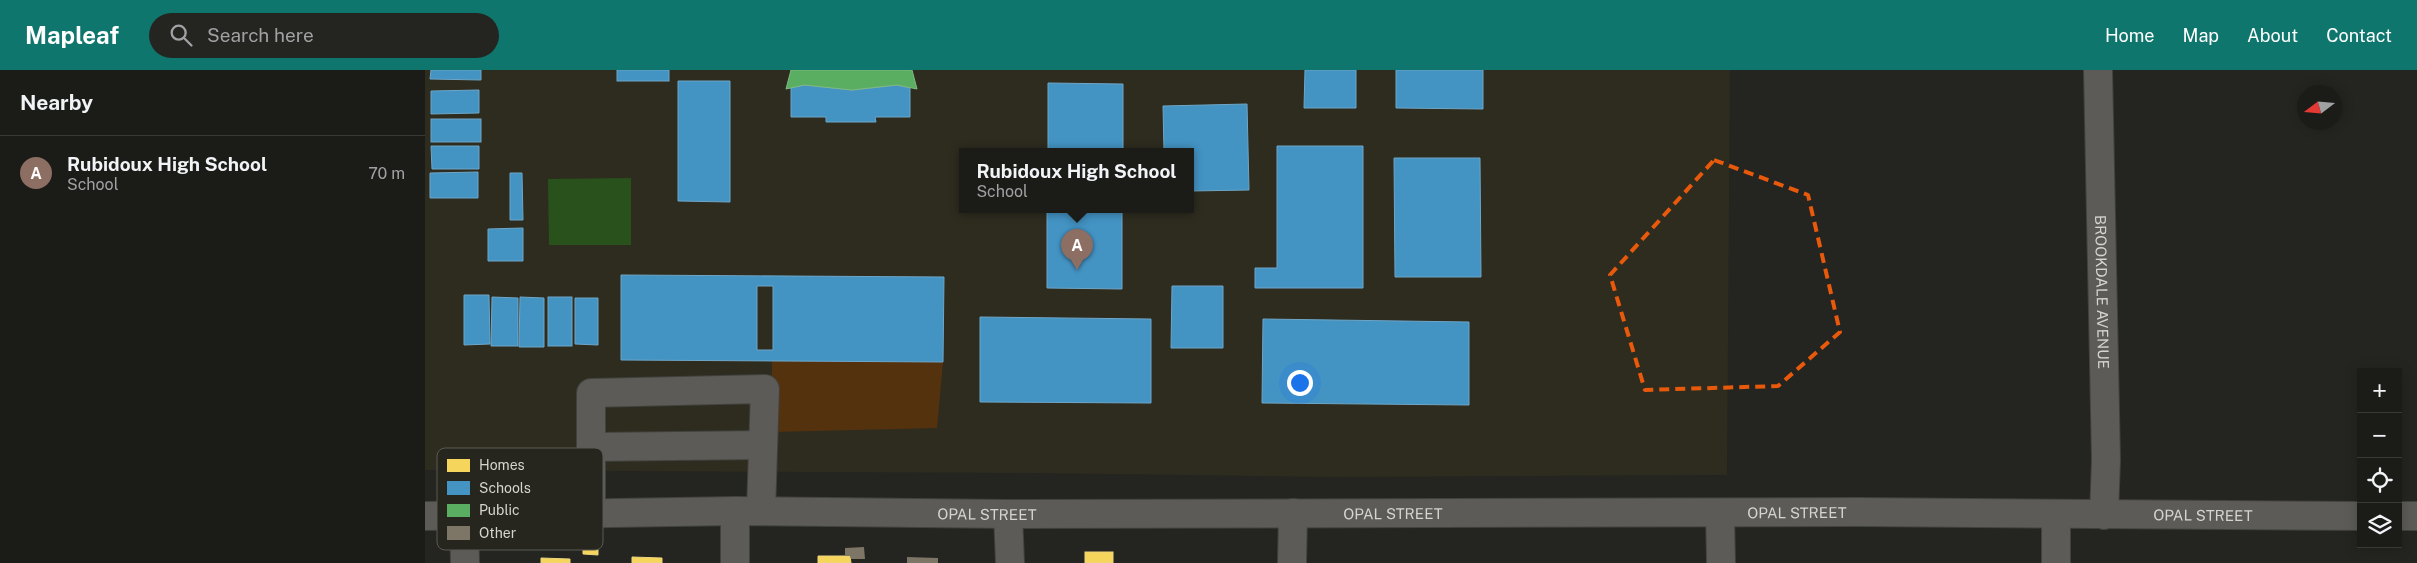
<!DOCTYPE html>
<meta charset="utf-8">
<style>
body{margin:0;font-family:"Public Sans",sans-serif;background:#242421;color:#f1f3f6}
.controls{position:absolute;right:15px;bottom:15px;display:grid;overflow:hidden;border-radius:0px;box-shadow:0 2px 12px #0003}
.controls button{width:45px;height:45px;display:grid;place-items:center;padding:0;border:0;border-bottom:1px solid #393937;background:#1b1b18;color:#f1f3f6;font:25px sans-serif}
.compass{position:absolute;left:1872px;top:15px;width:45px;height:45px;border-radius:50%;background:#1b1b18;box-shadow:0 2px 12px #0003;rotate:254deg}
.you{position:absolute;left:874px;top:312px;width:18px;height:18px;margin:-12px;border:4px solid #fff;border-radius:50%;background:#1a73e8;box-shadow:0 0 0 8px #1a73e833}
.badge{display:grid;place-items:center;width:32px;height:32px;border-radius:50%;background:#0f766e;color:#fff;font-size:16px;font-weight:700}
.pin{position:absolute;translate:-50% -41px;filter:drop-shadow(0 1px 2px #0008)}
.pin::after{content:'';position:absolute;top:26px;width:18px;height:15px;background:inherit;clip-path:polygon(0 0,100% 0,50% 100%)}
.popup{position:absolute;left:534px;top:78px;width:235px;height:65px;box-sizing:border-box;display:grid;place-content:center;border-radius:0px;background:#1b1b18;filter:drop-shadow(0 1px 4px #0005);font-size:16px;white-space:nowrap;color:#a0a1a2}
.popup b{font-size:19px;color:#f1f3f6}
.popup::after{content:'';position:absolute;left:50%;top:100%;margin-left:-10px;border:10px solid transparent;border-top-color:#1b1b18}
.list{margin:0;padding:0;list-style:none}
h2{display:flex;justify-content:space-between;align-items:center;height:65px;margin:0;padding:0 20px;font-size:21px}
h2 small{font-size:16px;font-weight:400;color:#a0a1a2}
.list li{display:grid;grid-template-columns:32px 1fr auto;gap:15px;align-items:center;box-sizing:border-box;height:75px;padding:0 20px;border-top:1px solid #393937}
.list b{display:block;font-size:19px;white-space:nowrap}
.list p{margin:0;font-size:16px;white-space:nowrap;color:#a0a1a2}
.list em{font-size:16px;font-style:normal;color:#a0a1a2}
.icon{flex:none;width:28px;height:28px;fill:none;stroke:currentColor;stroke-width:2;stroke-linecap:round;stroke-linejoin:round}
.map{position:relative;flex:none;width:1992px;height:493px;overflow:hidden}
header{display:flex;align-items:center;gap:30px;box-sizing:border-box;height:70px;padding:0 25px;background:#0f766e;color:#fff}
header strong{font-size:24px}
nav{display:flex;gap:28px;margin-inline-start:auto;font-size:18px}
.search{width:350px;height:45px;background:#242421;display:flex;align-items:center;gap:12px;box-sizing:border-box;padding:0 18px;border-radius:28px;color:#a0a1a2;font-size:19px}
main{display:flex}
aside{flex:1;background:#1b1b18}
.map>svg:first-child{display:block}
</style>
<header>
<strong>Mapleaf</strong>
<div class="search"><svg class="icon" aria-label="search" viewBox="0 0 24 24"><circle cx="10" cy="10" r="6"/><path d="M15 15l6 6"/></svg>Search here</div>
<nav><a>Home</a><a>Map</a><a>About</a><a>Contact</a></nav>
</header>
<main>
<aside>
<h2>Nearby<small></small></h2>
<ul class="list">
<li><span class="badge" style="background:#8d6e63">A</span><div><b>Rubidoux High School</b><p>School</p></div><em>70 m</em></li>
</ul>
</aside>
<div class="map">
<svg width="1992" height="493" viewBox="0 0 1992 493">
<rect width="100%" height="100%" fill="#242420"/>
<path fill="#2e2c1f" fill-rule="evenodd" d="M0 0H1305L1302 405 911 407 607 403 0 400ZM538 81H766V139H538Z"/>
<path fill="#55320e" d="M347 291 518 292 512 358 347 362Z"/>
<path fill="#29511c" d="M206 108V175H124L123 109Z"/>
<g fill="#f6d55c" stroke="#ecd57e">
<path d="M158 477H173V485L158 484Z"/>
<rect x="660" y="482" width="28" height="11"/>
<path d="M393 486H425L426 493H393Z"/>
<path d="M207 487 237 488V493H207Z"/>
<path d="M116 488 145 489V493H116Z"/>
</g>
<g fill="#4393c3" stroke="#6fa6c7" fill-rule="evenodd">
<path d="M6 0H56V10L5 9Z"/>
<rect x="192" y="0" width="52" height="11"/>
<path d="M880 0H931V38H879Z"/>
<path d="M971 0H1058V39L971 38Z"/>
<path d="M253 11H305V132L253 131Z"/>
<path d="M623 13 698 14V81H623Z"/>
<path d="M379 15 427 20 472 15 485 18V47H450L451 52H401V47H366V18Z"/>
<path d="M54 20V43L6 44V21Z"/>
<path d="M822 34 824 120 766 121V81H739L738 36Z"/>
<rect x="6" y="49" width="50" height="23"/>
<path d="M6 76H54V99H7Z"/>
<path d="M852 76H938V218H830V198H852Z"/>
<path d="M969 88H1055L1056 207H970Z"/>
<path d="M53 102V128H5V103Z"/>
<path d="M85 103H97L98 150H85Z"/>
<path d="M622 139H697V219L622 218Z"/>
<path d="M98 158V191H63V159Z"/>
<path d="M196 205 519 207 518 292 196 290ZM332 216H348V280H332Z"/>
<path d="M747 216H798V278H746Z"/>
<path d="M39 225H64L65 274 39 275Z"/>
<path d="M67 227 93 228V276H66Z"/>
<path d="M95 227 119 228V277H94Z"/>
<rect x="123" y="227" width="24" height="49"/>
<path d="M150 228H173V275L150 274Z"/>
<path d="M555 247 726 249V333L555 332Z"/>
<path d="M838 249 1044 252V335L837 333Z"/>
</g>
<path fill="#5aae61" stroke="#7fb982" d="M366 0H487L492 19 472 15 427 20 379 15 361 19Z"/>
<g fill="#7d7565">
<path d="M439 477 440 489H426L425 486H420V478Z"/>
<path d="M482 487 513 488V493H482Z"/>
</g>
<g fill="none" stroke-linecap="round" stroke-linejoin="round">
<defs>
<g id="minor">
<path id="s1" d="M1673 0 1681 390 1679 445"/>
<path d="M166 377 338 375"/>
<path d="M310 441V493"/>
<path d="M1295 443 1296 493"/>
<path d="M166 444V323L340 319 336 441"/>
<path d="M583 444 585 493"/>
<path id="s2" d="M0 446 310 441 583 444 1433 442 1936 446"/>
<path d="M39 446 40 493"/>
<path d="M1973 446H1992"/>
<path d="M867 493 868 443"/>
<path d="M1631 493V445"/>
</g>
</defs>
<use href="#minor" stroke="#41413d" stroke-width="30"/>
<use href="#minor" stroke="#5c5b58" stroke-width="28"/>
</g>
<path fill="none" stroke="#e8590c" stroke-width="4" stroke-dasharray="10 6" stroke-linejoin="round" d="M1289 90 1383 125 1415 262 1353 316 1220 320 1185 205Z"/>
<g text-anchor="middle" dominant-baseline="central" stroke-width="5" stroke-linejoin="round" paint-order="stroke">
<g font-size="15" fill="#d5d4cf" stroke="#26251e">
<text stroke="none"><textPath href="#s1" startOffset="222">BROOKDALE AVENUE</textPath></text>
<text stroke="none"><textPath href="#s2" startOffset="562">OPAL STREET</textPath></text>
<text stroke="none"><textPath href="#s2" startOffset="968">OPAL STREET</textPath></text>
<text stroke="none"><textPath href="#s2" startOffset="1372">OPAL STREET</textPath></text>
<text stroke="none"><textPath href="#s2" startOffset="1778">OPAL STREET</textPath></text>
</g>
</g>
<rect x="12" y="378" width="166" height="102" rx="8" fill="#26251e" stroke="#5b5a53" stroke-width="1"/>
<rect x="22" y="389" width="23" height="13" fill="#f6d55c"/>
<rect x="22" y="411" width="23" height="14" fill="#4393c3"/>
<rect x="22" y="434" width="23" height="13" fill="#5aae61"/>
<rect x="22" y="456" width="23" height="14" fill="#7d7565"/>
<g font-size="14" fill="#d5d4cf">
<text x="54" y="400">Homes</text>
<text x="54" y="423">Schools</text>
<text x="54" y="445">Public</text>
<text x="54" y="468">Other</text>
</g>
</svg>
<div class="controls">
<button>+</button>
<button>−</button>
<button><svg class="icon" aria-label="locate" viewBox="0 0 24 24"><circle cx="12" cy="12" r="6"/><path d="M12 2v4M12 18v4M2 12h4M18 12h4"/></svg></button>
<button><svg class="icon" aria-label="layers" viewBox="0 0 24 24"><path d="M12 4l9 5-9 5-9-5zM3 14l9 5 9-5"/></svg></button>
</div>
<svg class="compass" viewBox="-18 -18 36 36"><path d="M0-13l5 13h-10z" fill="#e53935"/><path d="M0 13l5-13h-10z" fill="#a0a1a2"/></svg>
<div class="you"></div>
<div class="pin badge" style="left:652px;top:200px;background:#8d6e63">A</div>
<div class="popup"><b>Rubidoux High School</b>School</div>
</div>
</main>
